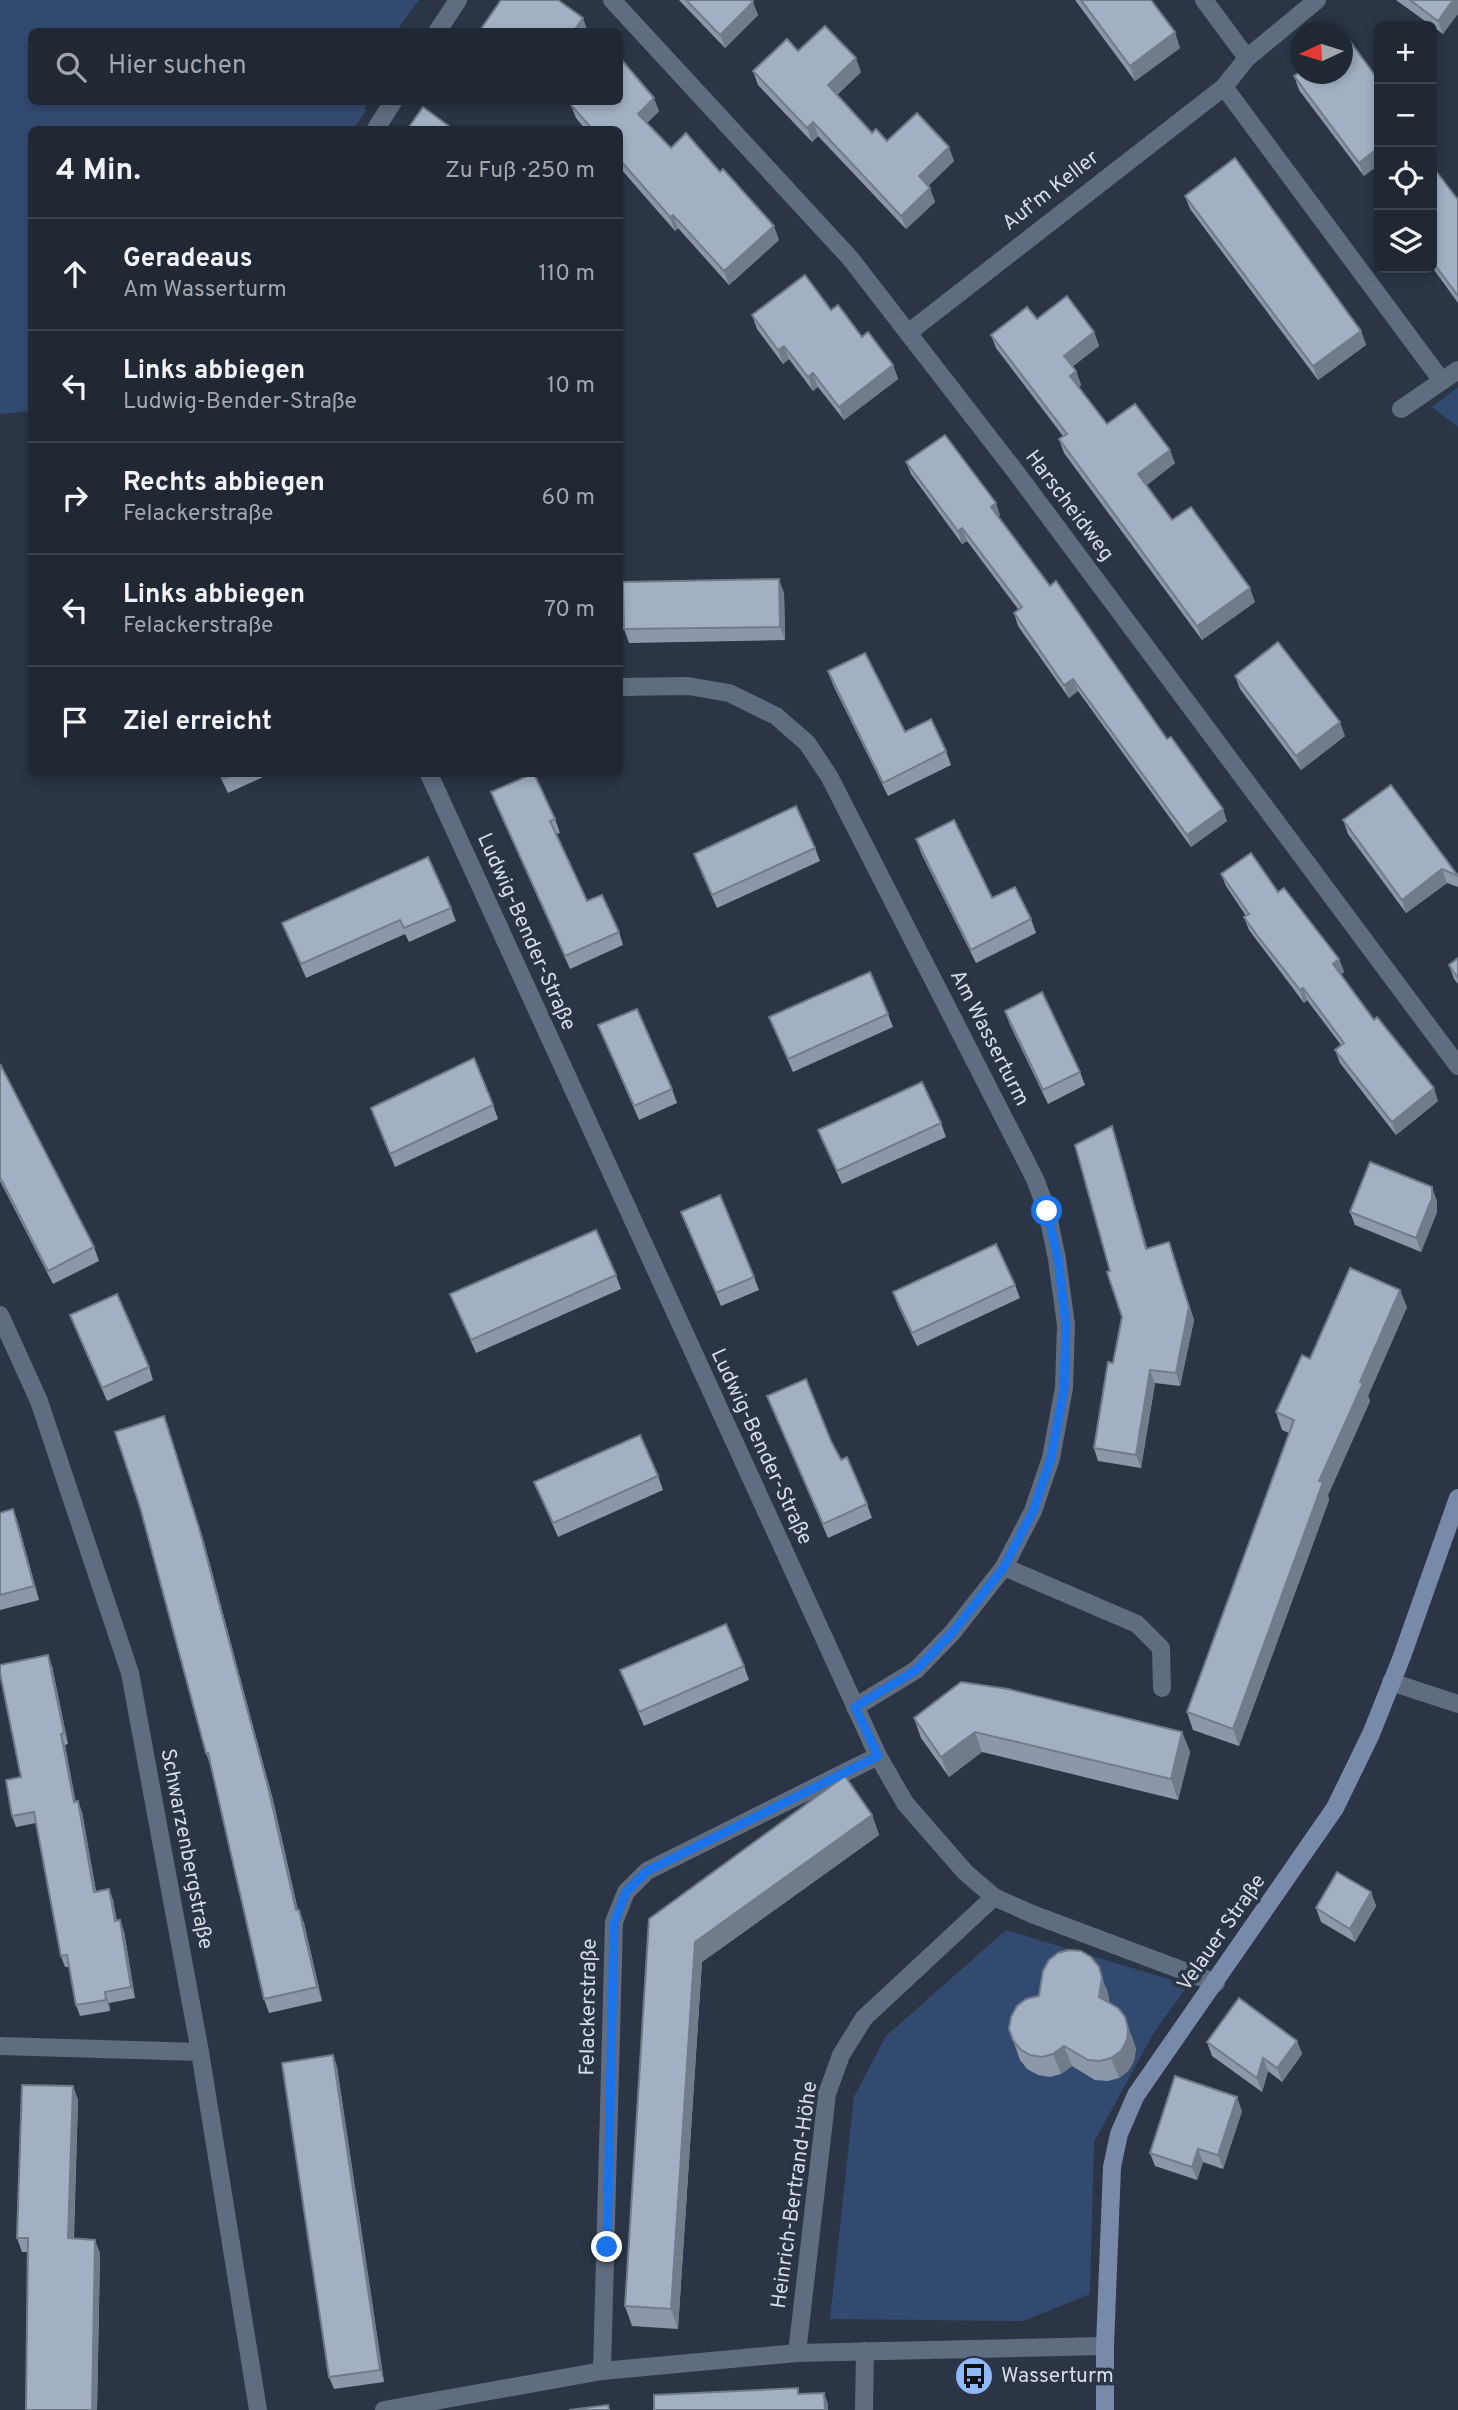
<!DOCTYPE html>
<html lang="de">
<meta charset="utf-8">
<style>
body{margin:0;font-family:Overpass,sans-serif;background:#2d3440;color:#f1f3f6}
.controls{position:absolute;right:21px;top:21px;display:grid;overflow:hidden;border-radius:10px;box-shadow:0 4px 10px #0003}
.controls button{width:63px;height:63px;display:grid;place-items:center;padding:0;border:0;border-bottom:2px solid #3d444f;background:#202834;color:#f1f3f6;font:35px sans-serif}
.compass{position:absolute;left:1290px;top:21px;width:63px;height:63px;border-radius:50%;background:#202834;box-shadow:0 4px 10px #0003;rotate:266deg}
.stop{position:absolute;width:21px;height:21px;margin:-16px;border:5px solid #1a73e8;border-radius:50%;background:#fff}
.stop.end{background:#1a73e8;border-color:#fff;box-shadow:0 2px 7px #0008}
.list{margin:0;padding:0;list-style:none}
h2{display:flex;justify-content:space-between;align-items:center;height:91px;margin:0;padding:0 28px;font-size:30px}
h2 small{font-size:23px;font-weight:400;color:#a2a6ac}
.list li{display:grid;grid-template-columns:46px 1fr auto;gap:21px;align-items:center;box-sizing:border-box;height:112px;padding:0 28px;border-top:2px solid #3d444f}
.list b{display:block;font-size:26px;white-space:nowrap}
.list p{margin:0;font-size:23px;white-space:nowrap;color:#a2a6ac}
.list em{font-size:23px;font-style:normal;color:#a2a6ac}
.icon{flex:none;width:38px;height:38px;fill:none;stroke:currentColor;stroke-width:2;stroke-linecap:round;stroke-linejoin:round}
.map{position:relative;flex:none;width:1458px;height:2410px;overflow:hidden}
.search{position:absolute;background:#202834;box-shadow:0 4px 10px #0003;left:28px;top:28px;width:595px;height:77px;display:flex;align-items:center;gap:18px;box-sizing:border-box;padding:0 24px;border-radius:10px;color:#a2a6ac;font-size:26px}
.panel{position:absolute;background:#202834;box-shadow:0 4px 10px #0003;left:28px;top:126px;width:595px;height:651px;border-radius:10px}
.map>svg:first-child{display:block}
</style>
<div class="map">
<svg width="1458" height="2410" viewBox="0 0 1458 2410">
<rect width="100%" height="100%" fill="#2b3545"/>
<g fill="#334a70">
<path d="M0 0H419L396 31 32 32V102H365L366 111 353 129 32 130 31 411 0 414Z"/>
<path d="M1458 387V427L1432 407Z"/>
<path d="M1006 1930 1188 1985 1153 2034 1094 2142 1090 2294 1023 2321 830 2319 854 2097 886 2036Z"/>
</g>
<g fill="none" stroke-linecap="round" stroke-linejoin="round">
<g stroke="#606c80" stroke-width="18">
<path d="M1401 409 1458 370"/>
<path d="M1391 1682 1458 1704"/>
</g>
<g stroke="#606c80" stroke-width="18">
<path d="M612 0 850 258 1015 471 1458 1066"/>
<path d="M1204 0 1247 58"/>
<path d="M437 32 458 0"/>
<path d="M1224 87 1442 381"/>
<path d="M375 130 393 102"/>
<path d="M908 333 1224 87 1247 58 1317 0"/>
<path d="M620 687 688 686 729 693 776 716 807 743 829 776 1035 1179 1047 1211 1057 1259 1066 1325 1064 1388 1051 1458 1033 1511 1004 1567 952 1633 916 1670 855 1707"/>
<path d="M429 774 878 1756 905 1803 965 1872 994 1897 1032 1914 1216 1983"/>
<path d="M0 1315 39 1401 130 1673 200 2052 258 2410"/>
<path d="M1004 1567 1137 1624 1161 1648 1162 1688"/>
<path d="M0 2046 200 2052"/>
<path d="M797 2353 827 2094 841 2055 864 2018 994 1897"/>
<path d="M602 2371 614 1922 626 1892 647 1871 878 1756"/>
<path d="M384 2410 602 2371 797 2353 1105 2346"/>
<path d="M864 2410 865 2351"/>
</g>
<path stroke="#778aaa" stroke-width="18" d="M1105 2410V2346L1112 2167 1119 2134 1136 2095 1335 1808 1371 1734 1401 1659 1458 1498"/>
</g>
<g fill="#8c97a9">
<path d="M679 0H754L752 2 758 15 725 48Z"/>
<path d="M1075 0H1151L1180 48 1135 81Z"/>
<path d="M1396 0H1458L1443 34Z"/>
<path d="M798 51 861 72 837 95 872 133 887 141 954 161 928 186 935 202 906 229 818 136 812 142 758 85 753 71Z"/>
<path d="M1294 76 1379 81 1364 176 1299 90Z"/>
<path d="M571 105 659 111 647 123 671 148 779 240 729 285 678 228 675 231 620 168V130H586L576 118Z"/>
<path d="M1432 174 1458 200V303L1432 267Z"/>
<path d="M1185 196 1361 331 1366 345 1318 380 1190 209Z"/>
<path d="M831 310 893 365 898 379 844 420 818 387 813 391 789 359 783 364 757 329 752 315Z"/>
<path d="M1037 319 1094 332 1099 346 1072 367 1076 371 1081 385 1079 387 1107 424 1175 463 1147 485 1172 520 1255 602 1202 640 1064 453 1059 439 1063 436 996 348 991 335Z"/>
<path d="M906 462 1000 515 998 517 1167 739 1227 821 1191 847 1078 691 1069 698 1018 626 1014 613 1018 609 967 541 962 544 911 474Z"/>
<path d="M784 593 785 640 629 643 624 629Z"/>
<path d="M828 671 905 732 946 751 951 765 888 796 833 685Z"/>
<path d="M1235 676 1345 736 1301 770 1240 689Z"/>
<path d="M219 774H270L228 793Z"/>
<path d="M1391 785 1458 877V887L1447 883 1406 913 1348 834 1343 820Z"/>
<path d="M491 792 555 819 560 833 556 834 587 901 619 932 623 945 570 969 496 805Z"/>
<path d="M916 839 992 898 1031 919 1036 933 976 963 921 853Z"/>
<path d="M815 848 820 861 717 908 699 867 694 854Z"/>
<path d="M1221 874 1278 892 1339 959 1344 972 1341 974 1374 1020 1438 1101 1396 1135 1340 1063 1335 1050 1341 1045 1307 1000 1304 1003 1249 930 1244 917 1246 916 1226 886Z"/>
<path d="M451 908 456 921 409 942 405 934 306 978 282 923Z"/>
<path d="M1458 958V984L1454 979 1449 965Z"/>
<path d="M1005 1011 1080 1072 1085 1085 1048 1104 1010 1025Z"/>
<path d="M888 1014 893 1027 793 1072 769 1017Z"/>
<path d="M598 1025 672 1089 677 1103 639 1120Z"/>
<path d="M0 1064 94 1247 99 1261 53 1284 0 1181Z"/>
<path d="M493 1105 498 1119 395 1167 371 1108Z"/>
<path d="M941 1123 946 1137 842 1184 823 1143 818 1130Z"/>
<path d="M1112 1126 1116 1139 1147 1248 1169 1242 1194 1320 1180 1386 1155 1383 1141 1468 1098 1461 1094 1448 1113 1363 1122 1317 1110 1271Z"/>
<path d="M1437 1201V1212L1421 1252 1355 1225 1350 1212Z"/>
<path d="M681 1212 754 1277 759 1290 721 1306Z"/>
<path d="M616 1275 621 1289 476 1353 450 1294Z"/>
<path d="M1015 1285 1020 1298 917 1346 898 1306 893 1292Z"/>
<path d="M1407 1307 1368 1396 1370 1401 1328 1495 1329 1500 1239 1746 1193 1730 1187 1712 1289 1433 1282 1430 1276 1412 1310 1359Z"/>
<path d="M70 1315 149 1367 153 1380 107 1401Z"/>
<path d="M767 1396 831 1441 841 1460 867 1504 872 1518 828 1538Z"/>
<path d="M169 1430 204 1542 250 1715 273 1800 298 1910 304 1923 322 2001 269 2013 264 1999 211 1767 206 1753Z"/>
<path d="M658 1476 663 1490 558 1537 534 1482Z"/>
<path d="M13 1509 18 1523 39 1600 0 1610V1513Z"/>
<path d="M52 1666 68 1744 65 1745 75 1801 82 1812 96 1891 109 1889 113 1900 117 1921 124 1931 135 1998 109 2003 110 2011 80 2016 76 2005 69 1967H65L61 1956 36 1823 16 1827 12 1816 21 1777Z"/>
<path d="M744 1666 749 1680 644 1726 620 1670Z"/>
<path d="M914 1718 1182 1732 1190 1752 1178 1800 982 1752 949 1777 921 1738Z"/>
<path d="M872 1815 879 1835 702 1962 678 2329 632 2326 625 2306 649 1919Z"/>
<path d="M1371 1892 1376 1906 1355 1942 1321 1922 1316 1908Z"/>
<path d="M1106 1987 1109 1998V2002L1132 2037 1136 2049 1134 2061 1128 2071 1119 2078 1108 2081 1095 2080 1072 2066 1061 2074 1050 2077 1038 2075 1027 2069 1020 2060 1013 2040 1039 1996Z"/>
<path d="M1297 2041 1302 2054 1282 2082 1268 2071 1262 2092 1212 2056 1207 2042Z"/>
<path d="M333 2055 337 2067 384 2382 334 2389 329 2377Z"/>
<path d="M73 2086 78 2100 74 2238 100 2253 97 2410H26L28 2252H22L17 2238Z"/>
<path d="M1242 2111 1223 2169 1203 2162 1197 2180 1155 2166 1150 2153Z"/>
</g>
<g fill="#727b89">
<path d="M1453 0H1458V14L1443 34 1438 21Z"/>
<path d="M753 2 758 15 725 48 720 35Z"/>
<path d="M583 18 588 32H573Z"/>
<path d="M1175 32 1180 48 1135 81 1130 66Z"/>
<path d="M856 58 861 72 833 99 828 85Z"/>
<path d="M654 98 659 111 643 127 638 114Z"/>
<path d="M813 122 818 136 812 142 807 128Z"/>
<path d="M949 147 954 161 924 190 919 176Z"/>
<path d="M1379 147V165L1364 176 1359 163Z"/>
<path d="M930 188 935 202 906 229 901 216Z"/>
<path d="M673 215 678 228 675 231 670 217Z"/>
<path d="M774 226 779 240 729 285 724 271Z"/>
<path d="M1361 331 1366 345 1318 380 1313 366Z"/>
<path d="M1094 332 1099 346 1069 369 1064 356Z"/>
<path d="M784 346 789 359 783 364 778 350Z"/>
<path d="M893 365 898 379 844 420 839 407Z"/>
<path d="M1076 371 1081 385 1075 389 1070 376Z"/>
<path d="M813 373 818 387 813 391 808 377Z"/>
<path d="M1170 450 1175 463 1143 488 1138 474Z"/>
<path d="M996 503 1000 515 995 519 991 507Z"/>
<path d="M962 528 967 541 962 544 958 531Z"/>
<path d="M779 579 784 593 785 640 780 627Z"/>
<path d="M1250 588 1255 602 1202 640 1197 626Z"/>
<path d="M1073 679 1078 691 1069 698 1064 685Z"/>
<path d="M1340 722 1345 736 1301 770 1296 756Z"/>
<path d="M1223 809 1227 821 1191 847 1187 835Z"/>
<path d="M1442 869 1447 883 1406 913 1402 900Z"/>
<path d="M1339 959 1344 972 1338 977 1333 964Z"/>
<path d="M1303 988 1307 1000 1304 1003 1300 990Z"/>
<path d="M1434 1088 1438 1101 1396 1135 1392 1122Z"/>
<path d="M1112 1126 1116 1139 1151 1262 1146 1249Z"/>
<path d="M1432 1187 1437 1201V1212L1421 1252 1416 1238Z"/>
<path d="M1169 1242 1194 1320 1180 1386 1176 1373Z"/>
<path d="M1400 1290 1407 1307 1368 1396 1370 1401 1328 1495 1329 1500 1239 1746 1233 1729 1319 1481Z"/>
<path d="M1150 1370 1155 1383 1141 1468 1136 1455Z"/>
<path d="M164 1416 204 1542 250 1715 273 1800 301 1924 296 1910Z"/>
<path d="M13 1509 18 1523 39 1600 34 1586Z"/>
<path d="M48 1655 52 1666 68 1744 64 1733Z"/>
<path d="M975 1732 982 1752 949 1777 941 1757Z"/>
<path d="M1182 1732 1190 1752 1178 1800 1171 1779Z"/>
<path d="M61 1734 65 1745 78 1813 74 1802Z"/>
<path d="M78 1801 82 1812 98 1903 94 1892Z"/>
<path d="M872 1815 879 1835 702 1962 678 2329 671 2309 695 1942Z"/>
<path d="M109 1889 113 1900 119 1932 115 1921Z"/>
<path d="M1371 1892 1376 1906 1355 1942 1350 1929Z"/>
<path d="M299 1910 304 1923 322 2001 317 1987Z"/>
<path d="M120 1920 124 1931 135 1998 131 1987Z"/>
<path d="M1099 1967 1109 1998 1107 2017 1099 1997Z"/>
<path d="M105 1992 109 2003 110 2011 106 2000Z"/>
<path d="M1125 2017 1136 2049 1134 2061 1128 2071 1119 2078 1111 2058Z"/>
<path d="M1297 2041 1302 2054 1282 2082 1277 2068Z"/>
<path d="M1064 2046 1072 2066 1061 2074 1053 2054Z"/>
<path d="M333 2055 337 2067 384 2382 380 2370Z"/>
<path d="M1263 2058 1268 2071 1262 2092 1257 2078Z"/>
<path d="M73 2086 78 2100 73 2251 68 2238Z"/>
<path d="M1237 2097 1242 2111 1223 2169 1218 2155Z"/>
<path d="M1198 2149 1203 2162 1197 2180 1192 2167Z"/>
<path d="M95 2240 100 2253 97 2410H92Z"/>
<path d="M824 2393 828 2404V2410H825Z"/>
</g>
<g fill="#a3b0c4" stroke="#727b89" stroke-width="2">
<path d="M501 0H558L583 18 573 32H485L481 29Z"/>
<path d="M686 0H751L753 2 720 35Z"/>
<path d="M1081 0H1151L1175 32 1130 66Z"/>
<path d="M1410 0H1453L1438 21Z"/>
<path d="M825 26 856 58 828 85 872 133 876 129 887 141 917 113 949 147 919 176 930 188 901 216 813 122 807 128 753 71 787 39 798 51Z"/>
<path d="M1347 37 1379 81V147L1359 163 1294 76 1300 72V74H1342V41Z"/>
<path d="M620 58 654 98 638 114 671 148 686 133 720 172 723 169 774 226 724 271 673 215 670 217 620 160V130H593L571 105V102H620Z"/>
<path d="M423 107 454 130H407Z"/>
<path d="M1235 158 1361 331 1313 366 1185 196Z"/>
<path d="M1436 171 1458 200V296L1432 261V174Z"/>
<path d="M805 275 831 310 838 305 862 337 868 332 893 365 839 407 813 373 808 377 784 346 778 350 752 315Z"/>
<path d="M1067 296 1094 332 1064 356 1076 371 1070 376 1107 424 1135 404 1170 450 1138 474 1172 520 1191 507 1250 588 1197 626 1059 439 1067 434 991 335 1027 307 1037 319Z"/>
<path d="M945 435 996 503 991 507 1050 586 1056 581 1167 739 1171 737 1223 809 1187 835 1073 679 1064 685 1014 613 1022 607 962 528 958 531 906 462Z"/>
<path d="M779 579 780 627 624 629 623 582Z"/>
<path d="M1278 642 1340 722 1296 756 1235 676Z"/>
<path d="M865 653 905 732 931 719 946 751 883 783 828 671Z"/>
<path d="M221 774H235L223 779Z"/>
<path d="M532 774H534L555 819 550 821 587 901 602 895 619 932 565 956 491 792Z"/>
<path d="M1391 785 1458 876 1442 869 1402 900 1343 820Z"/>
<path d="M796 806 815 848 712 895 694 854Z"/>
<path d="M954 820 992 898 1015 887 1031 919 971 950 916 839Z"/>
<path d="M1251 853 1278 892 1284 888 1339 959 1333 964 1374 1020 1377 1017 1434 1088 1392 1122 1335 1050 1344 1043 1303 988 1300 990 1256 934 1244 917 1249 914 1221 874Z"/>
<path d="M428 857 451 908 404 928 400 920 301 964 282 923Z"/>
<path d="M1458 958V978L1449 965Z"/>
<path d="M870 972 888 1014 788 1059 769 1017Z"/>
<path d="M1042 992 1080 1072 1043 1090 1005 1011Z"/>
<path d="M637 1009 672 1089 634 1106 598 1025Z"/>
<path d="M474 1058 493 1105 390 1154 371 1108Z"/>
<path d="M0 1064 94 1247 48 1271 0 1177Z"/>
<path d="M922 1082 941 1123 837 1171 818 1130Z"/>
<path d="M1112 1126 1146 1249 1169 1242 1189 1307 1176 1373 1150 1370 1136 1455 1094 1448 1108 1362 1113 1363 1122 1317 1107 1272 1110 1271 1075 1145Z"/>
<path d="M1370 1162 1432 1187V1198L1416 1238 1350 1212Z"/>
<path d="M720 1195 754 1277 716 1293 681 1212Z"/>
<path d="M596 1230 616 1275 471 1340 450 1294Z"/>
<path d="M996 1244 1015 1285 912 1333 893 1292Z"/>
<path d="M1350 1268 1400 1290 1360 1382 1363 1383 1319 1481 1323 1482 1233 1729 1187 1712 1294 1420 1276 1412 1302 1355 1310 1359Z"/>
<path d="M117 1294 149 1367 102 1388 70 1315Z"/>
<path d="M806 1379 831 1441 841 1460 847 1457 867 1504 823 1524 767 1396Z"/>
<path d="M164 1416 199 1528 245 1701 268 1787 296 1910H299L317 1987 264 1999 208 1753H206L140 1507 115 1432Z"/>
<path d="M640 1435 658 1476 553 1523 534 1482Z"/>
<path d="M13 1509 34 1586 0 1595V1513Z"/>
<path d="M726 1624 744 1666 639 1712 620 1670Z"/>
<path d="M48 1655 64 1733 61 1734 74 1802 78 1801 94 1892 109 1889 115 1921 120 1920 131 1987 105 1992 106 2000 76 2005 67 1955 61 1956 34 1812 12 1816 6 1780 21 1777 0 1673V1665Z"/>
<path d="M961 1682 1008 1689 1182 1732 1171 1779 975 1732 941 1757 914 1718Z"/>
<path d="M845 1776 872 1815 695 1942 671 2309 625 2306 649 1919Z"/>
<path d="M1337 1872 1371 1892 1350 1929 1316 1908Z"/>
<path d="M1069 1950 1081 1951 1091 1957 1099 1967 1102 1978 1099 1997 1118 2008 1125 2017 1128 2029 1127 2040 1121 2051 1111 2058 1100 2061 1088 2060 1064 2046 1053 2054 1042 2057 1030 2055 1020 2049 1013 2040 1009 2029 1011 2017 1017 2006 1026 1999 1039 1996 1043 1971 1049 1960 1058 1953Z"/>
<path d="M1239 1998 1297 2041 1277 2068 1263 2058 1257 2078 1207 2042Z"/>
<path d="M333 2055 380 2370 329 2377 282 2063Z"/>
<path d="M1175 2076 1237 2097 1218 2155 1198 2149 1192 2167 1150 2153Z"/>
<path d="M22 2085 73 2086 68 2238 95 2240 92 2410H26L28 2238H17Z"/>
<path d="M798 2388V2394L824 2393 825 2410H654V2395Z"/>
<path d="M608 2405 609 2410H569Z"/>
</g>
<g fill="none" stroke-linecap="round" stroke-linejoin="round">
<path stroke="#1a73e8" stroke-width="9" d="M607 2247 614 1922 626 1892 647 1871 878 1756 855 1707 916 1670 952 1633 1004 1567 1033 1511 1051 1458 1064 1388 1066 1325 1058 1259 1047 1211"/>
</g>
<defs>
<symbol id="bus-disc" viewBox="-11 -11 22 22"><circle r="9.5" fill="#8fb8fd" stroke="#2b3545"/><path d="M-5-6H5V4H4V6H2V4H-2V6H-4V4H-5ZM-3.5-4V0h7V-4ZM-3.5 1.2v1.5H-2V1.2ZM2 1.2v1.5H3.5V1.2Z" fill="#111"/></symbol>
</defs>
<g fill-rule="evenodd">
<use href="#bus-disc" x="952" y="2354" width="44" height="44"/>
</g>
<g text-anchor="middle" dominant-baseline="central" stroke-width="7" stroke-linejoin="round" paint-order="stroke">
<g font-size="21" fill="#d5dce6" stroke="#2b3545">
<text transform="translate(1051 191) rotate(-38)">Auf'm Keller</text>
<text transform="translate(1069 506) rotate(53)">Harscheidweg</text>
<text transform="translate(526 932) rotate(66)">Ludwig-Bender-Straße</text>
<text transform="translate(989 1038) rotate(63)">Am Wasserturm</text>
<text transform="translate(761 1447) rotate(65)">Ludwig-Bender-Straße</text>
<text transform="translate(186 1849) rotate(79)">Schwarzenbergstraße</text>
<text transform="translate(1222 1933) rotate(-55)">Velauer Straße</text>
<text transform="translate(589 2007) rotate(-89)">Felackerstraße</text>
<text transform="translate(795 2195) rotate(-82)">Heinrich-Bertrand-Höhe</text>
</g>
<g font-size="21" fill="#d5dce6" stroke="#2b3545" text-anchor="start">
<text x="1001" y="2376">Wasserturm</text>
</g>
</g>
</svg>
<div class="controls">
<button>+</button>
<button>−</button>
<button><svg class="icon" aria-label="locate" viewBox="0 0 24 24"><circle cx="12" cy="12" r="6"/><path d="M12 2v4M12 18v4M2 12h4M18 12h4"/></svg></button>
<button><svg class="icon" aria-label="layers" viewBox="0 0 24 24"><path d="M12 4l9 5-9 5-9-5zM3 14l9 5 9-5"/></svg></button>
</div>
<svg class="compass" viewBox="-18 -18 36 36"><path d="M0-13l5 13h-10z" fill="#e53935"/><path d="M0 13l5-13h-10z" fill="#a2a6ac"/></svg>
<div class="stop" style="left:1047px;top:1211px"></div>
<div class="stop end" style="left:607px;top:2247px"></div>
<div class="search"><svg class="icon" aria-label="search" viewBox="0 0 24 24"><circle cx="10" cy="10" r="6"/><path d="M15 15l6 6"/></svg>Hier suchen</div>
<section class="panel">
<h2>4 Min.<small>Zu Fuß · 250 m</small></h2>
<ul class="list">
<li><svg class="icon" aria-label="ahead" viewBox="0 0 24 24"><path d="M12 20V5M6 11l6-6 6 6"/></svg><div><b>Geradeaus</b><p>Am Wasserturm</p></div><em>110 m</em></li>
<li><svg class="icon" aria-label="left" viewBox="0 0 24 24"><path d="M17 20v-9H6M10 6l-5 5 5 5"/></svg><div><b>Links abbiegen</b><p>Ludwig-Bender-Straße</p></div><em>10 m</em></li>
<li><svg class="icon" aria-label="right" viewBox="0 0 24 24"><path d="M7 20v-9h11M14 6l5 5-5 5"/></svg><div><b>Rechts abbiegen</b><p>Felackerstraße</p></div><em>60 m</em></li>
<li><svg class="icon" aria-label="left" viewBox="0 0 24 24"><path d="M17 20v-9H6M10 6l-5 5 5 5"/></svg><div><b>Links abbiegen</b><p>Felackerstraße</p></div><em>70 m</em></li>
<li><svg class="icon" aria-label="arrive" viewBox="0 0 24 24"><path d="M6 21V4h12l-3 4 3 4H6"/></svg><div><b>Ziel erreicht</b></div></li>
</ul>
</section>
</div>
